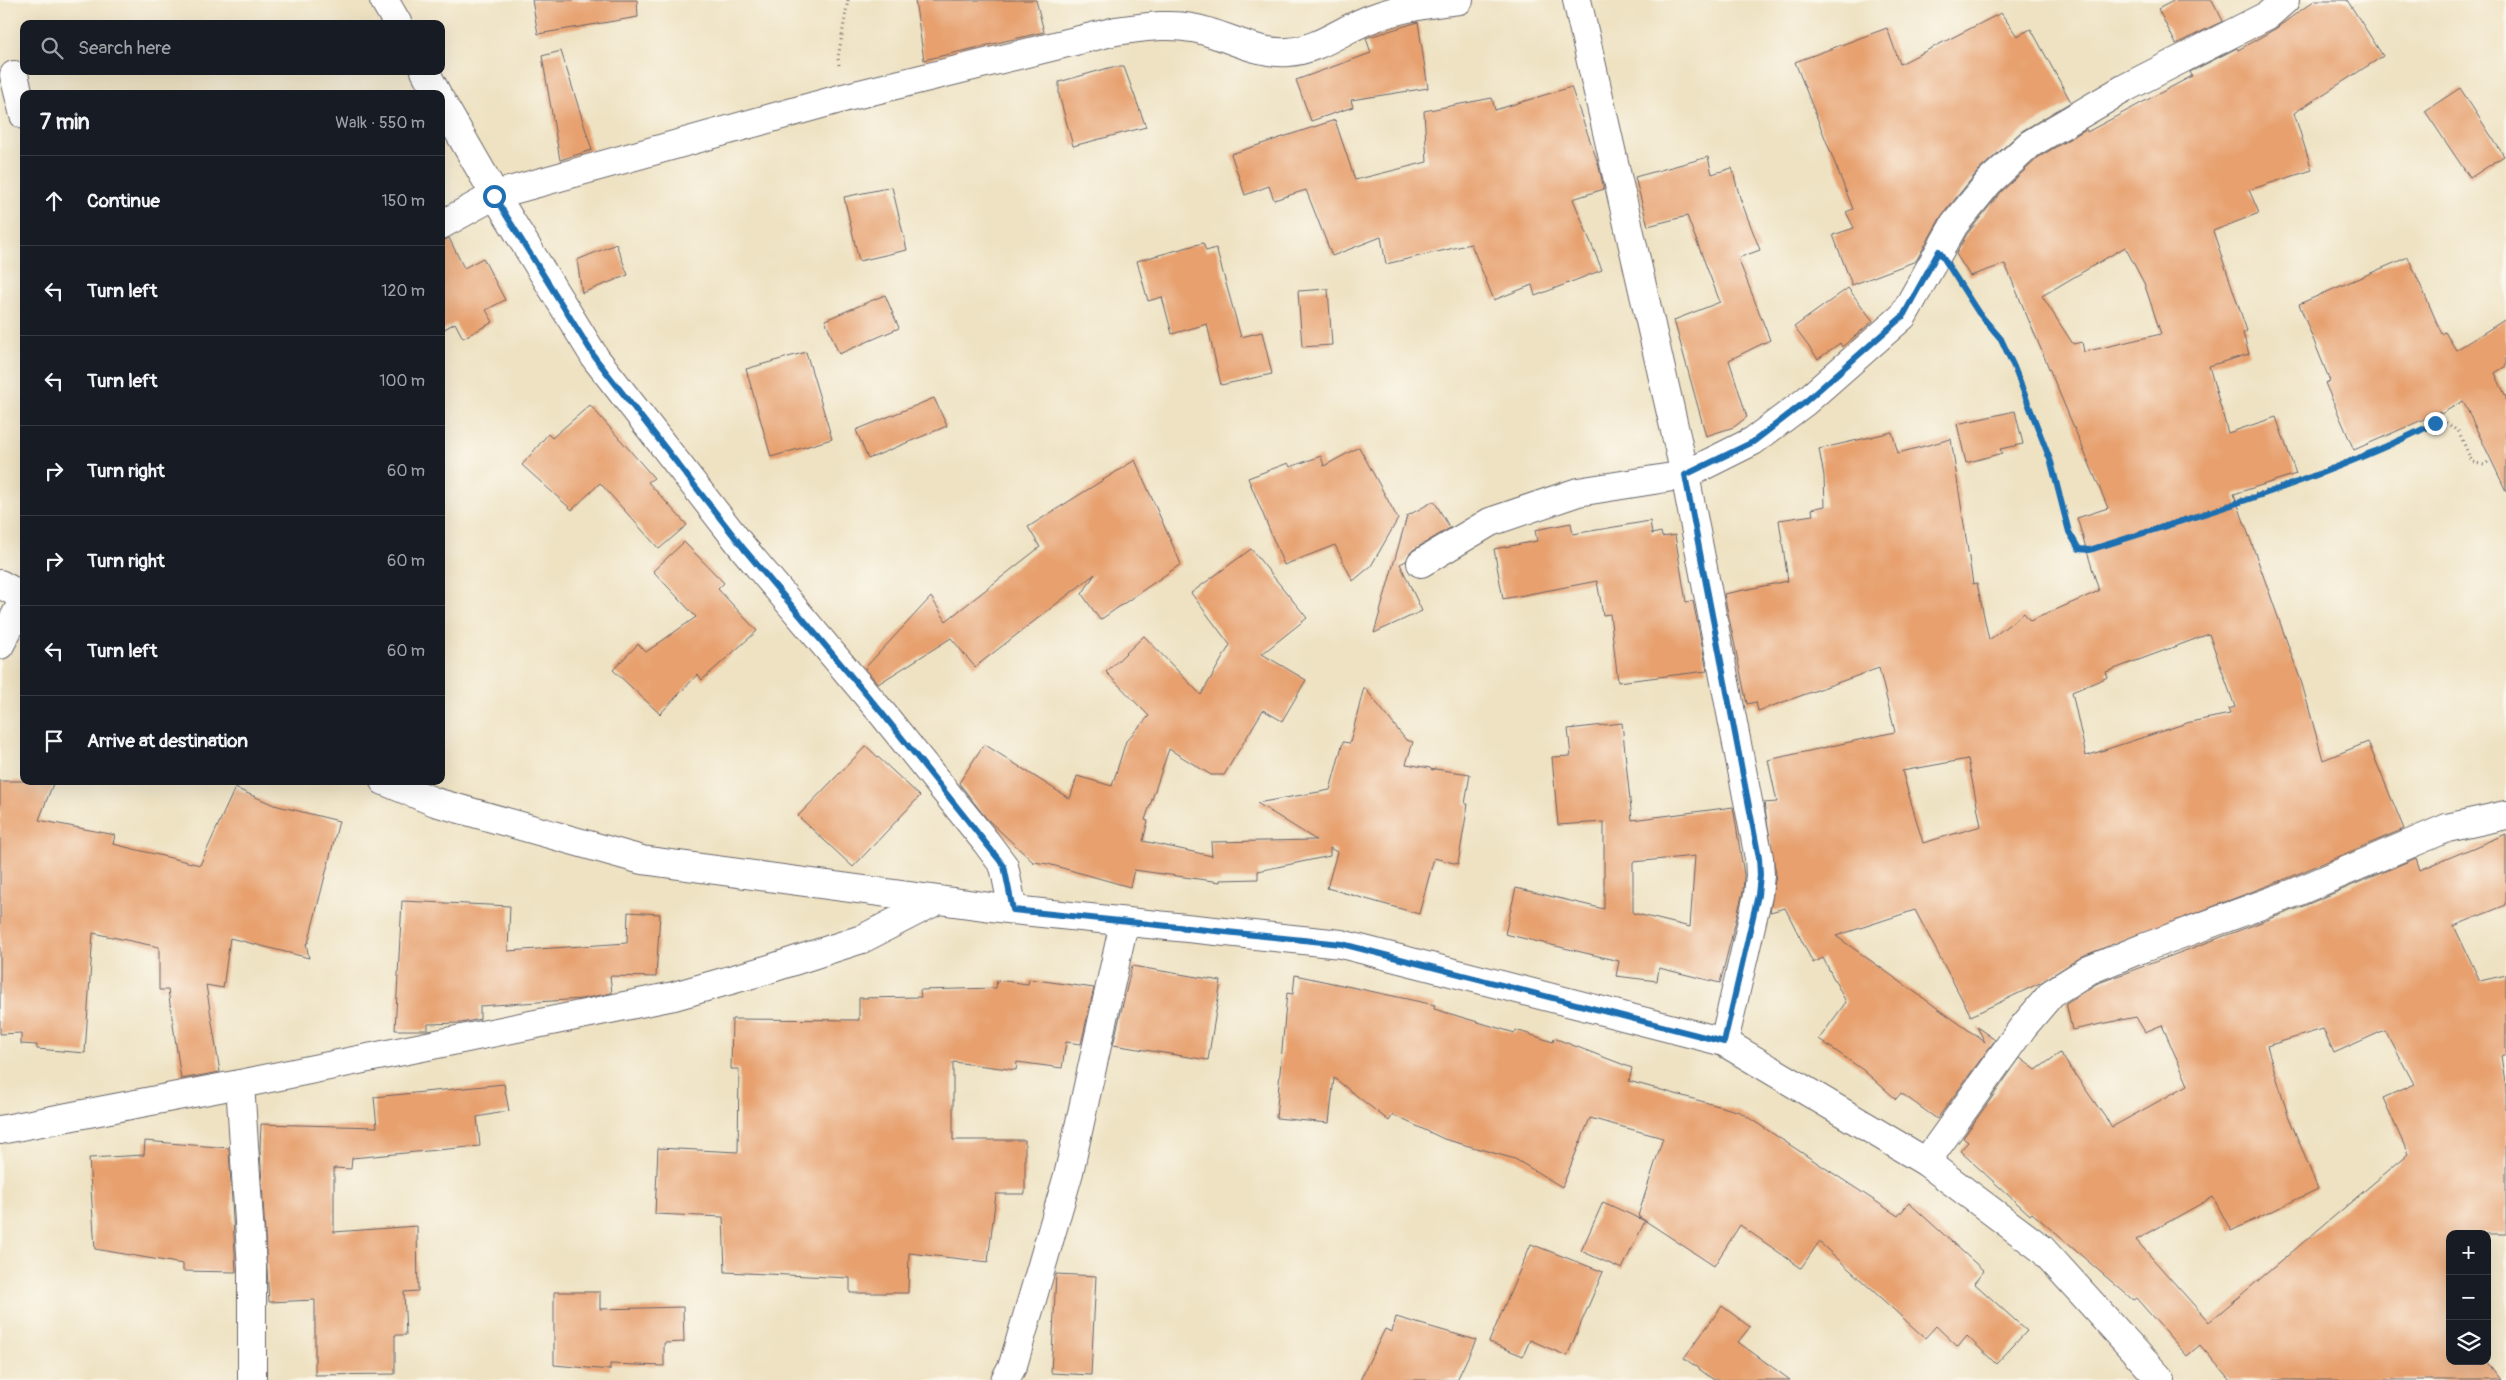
<!DOCTYPE html>
<meta charset="utf-8">
<style>
body{margin:0;font-family:Pangolin,sans-serif;background:#20242c;color:#f1f3f6}
.controls{position:absolute;right:15px;bottom:15px;display:grid;overflow:hidden;border-radius:10px;box-shadow:0 5px 20px #0002}
.controls button{width:45px;height:45px;display:grid;place-items:center;padding:0;border:0;border-bottom:1px solid #363941;background:#171b24;color:#f1f3f6;font:25px sans-serif}
.stop{position:absolute;width:15px;height:15px;margin:-11px;border:4px solid #1f6fb2;border-radius:50%;background:#fff}
.stop.end{background:#1f6fb2;border-color:#fff;box-shadow:0 1px 5px #0008}
.list{margin:0;padding:0;list-style:none}
h2{display:flex;justify-content:space-between;align-items:center;height:65px;margin:0;padding:0 20px;font-size:21px}
h2 small{font-size:16px;font-weight:400;color:#9ea1a6}
.list li{display:grid;grid-template-columns:32px 1fr auto;gap:15px;align-items:center;box-sizing:border-box;height:90px;padding:0 20px;border-top:1px solid #363941}
.list b{display:block;font-size:19px;white-space:nowrap}
.list em{font-size:16px;font-style:normal;color:#9ea1a6}
.icon{flex:none;width:28px;height:28px;fill:none;stroke:currentColor;stroke-width:2;stroke-linecap:round;stroke-linejoin:round}
.map{position:relative;flex:none;width:2506px;height:1380px;overflow:hidden}
.search{position:absolute;background:#171b24;box-shadow:0 5px 20px #0002;left:20px;top:20px;width:425px;height:55px;display:flex;align-items:center;gap:12px;box-sizing:border-box;padding:0 18px;border-radius:10px;color:#9ea1a6;font-size:19px}
.panel{position:absolute;background:#171b24;box-shadow:0 5px 20px #0002;left:20px;top:90px;width:425px;height:695px;border-radius:10px}
.map>svg:first-child{display:block}
</style>
<div class="map">
<svg width="2506" height="1380" viewBox="0 0 2506 1380">
<rect width="100%" height="100%" fill="#fbf7ec"/>
<filter id="ink" filterUnits="userSpaceOnUse"><feTurbulence type="fractalNoise" baseFrequency=".02" numOctaves="2"/><feDisplacementMap in="SourceGraphic" scale="10" xChannelSelector="R" yChannelSelector="G"/><feConvolveMatrix kernelMatrix="1 2 1 2 8 2 1 2 1" color-interpolation-filters="sRGB"/></filter>
<filter id="wash" filterUnits="userSpaceOnUse"><feTurbulence type="fractalNoise" baseFrequency=".0096" numOctaves="4" result="noise"/><feDisplacementMap in="SourceGraphic" scale="20" xChannelSelector="R" yChannelSelector="G"/><feGaussianBlur stdDeviation="1.12" result="paint"/><feColorMatrix in="noise" values="0 0 0 0 0 0 0 0 0 0 0 0 0 0 0 0 0 1.4 0 .05"/><feComposite in="paint" operator="in"/></filter>
<g filter="url(#wash)">
<rect width="100%" height="100%" fill="#eee2c2"/>
<g id="blocks">
<g fill="#e7a06e" fill-rule="evenodd">
<path d="M532 0H637L638 17 538 34Z"/>
<path d="M915 0H1036L1044 32 924 60Z"/>
<path d="M2175 0H2212L2223 21 2176 44 2158 9Z"/>
<path d="M2315 0H2347L2383 56 2294 113 2312 170 2249 190 2259 213 2213 231 2247 331 2243 333 2249 354 2209 366 2228 433 2276 417 2296 474 2234 494 2302 684 2323 760 2368 742 2404 829 2288 878 2083 956 2040 983 1971 1016 1915 910 1836 936 1985 1042 1977 1027 1995 1040 1937 1119 1901 1093 1896 1099 1863 1070 1819 1039 1846 1002 1823 958 1813 963 1785 908 1770 912 1776 874 1764 803 1777 802 1768 760 1895 732 1879 668 1758 711 1756 702 1747 704 1724 594 1788 581 1779 520 1813 515 1812 509 1825 506 1824 476 1819 449 1892 432 1898 453 1951 439 1973 584 1977 583 1989 640 2024 613 2030 621 2099 591 2077 518 2108 508 2005 264 1970 276 1956 254 1967 234 2000 193 2039 157 2086 129 2087 132 2192 76 2190 72 2237 48 2238 50 2275 29ZM2125 247 2144 283 2161 334 2084 352 2082 342 2073 344 2042 296ZM2209 634 2235 707 2228 709 2230 714 2190 722 2086 756 2072 692 2108 677 2106 672ZM1968 759 1981 826 1923 843 1902 771Z"/>
<path d="M2001 13 2017 36 2031 29 2071 102 2022 131 1978 171 1942 215 1916 261 1852 285 1833 235 1854 228 1846 212 1853 209 1795 62 1887 28 1900 64Z"/>
<path d="M1418 22 1428 88 1351 100 1353 107 1311 121 1296 80 1371 53 1366 38Z"/>
<path d="M561 51 592 150 560 160 542 56Z"/>
<path d="M1112 67H1124L1146 127 1073 146 1059 95V82Z"/>
<path d="M1571 87 1598 163 1604 189 1573 199 1602 270 1535 296 1532 285 1494 300 1471 244 1386 264 1381 237 1332 256 1306 190 1274 200 1269 186 1245 195 1231 154 1335 120 1355 180 1427 162 1424 111 1492 98 1495 110Z"/>
<path d="M2460 88 2504 156 2470 178 2425 111Z"/>
<path d="M1708 157 1712 174 1732 168 1740 198 1760 250 1738 258 1770 340 1729 360 1747 417 1734 427 1706 436 1674 320 1720 302 1687 216 1648 226 1635 177Z"/>
<path d="M892 187 907 250 859 261 844 197Z"/>
<path d="M449 238 464 268 483 258 505 300 486 310 493 322 463 338 455 323 441 331V241Z"/>
<path d="M1203 243 1206 251 1216 248 1241 337 1262 332 1272 374 1221 385 1207 324 1172 334 1162 297 1148 301 1137 261Z"/>
<path d="M616 244 628 275 582 293 577 260Z"/>
<path d="M2408 257 2442 334 2445 332 2456 350 2506 319V366L2495 373 2506 397V491L2463 401 2441 414 2440 412 2354 450 2325 383 2330 381 2299 304Z"/>
<path d="M1848 288 1873 321 1842 347 1840 343 1818 359 1794 327Z"/>
<path d="M1328 289 1332 345 1302 347 1298 291Z"/>
<path d="M885 295 899 328 839 354 825 320Z"/>
<path d="M806 352 832 439 771 457 746 369Z"/>
<path d="M934 398 947 426 868 459 856 430Z"/>
<path d="M590 405 654 478 648 482 687 525 659 549 600 483 572 510 522 465 548 434 552 438Z"/>
<path d="M2015 411 2023 444 2000 449 2002 453 1966 463 1957 424Z"/>
<path d="M1359 447 1398 519 1371 566 1353 581 1335 545 1284 565 1248 478 1288 463 1290 467 1321 456 1324 466Z"/>
<path d="M1135 460 1181 564 1100 620 1082 594 1095 574 975 667 951 638 878 684 865 668 931 597 946 621 1040 547 1028 527Z"/>
<path d="M1434 501 1450 528 1413 550 1406 561 1400 564 1422 611 1374 633 1407 516Z"/>
<path d="M1650 521 1652 534 1661 532 1662 537 1675 535 1686 602 1693 601 1707 671 1618 682 1610 614 1603 615 1597 581 1503 599 1494 549 1537 541 1535 530 1571 523 1573 534Z"/>
<path d="M684 542 724 583 718 589 757 631 702 680 698 674 660 714 613 670 638 644 646 652 696 617 653 571Z"/>
<path d="M1251 549 1307 618 1262 654 1306 680 1282 721 1263 710 1224 775H1211L1169 749 1145 820 1148 821 1143 841 1212 856 1211 842 1316 840 1257 803 1330 790 1343 742 1350 743 1364 687 1406 740 1413 742 1406 764 1430 768 1432 770 1435 769 1470 774 1465 804H1468L1458 864 1434 858 1419 914 1327 888 1337 852 1330 848V856L1258 871V879L1220 880V882L1134 870 1130 887 1048 864 1033 862 986 818 959 783 984 744 1070 799 1077 776 1112 786 1126 741 1149 716 1106 672 1144 636 1201 695 1230 645 1191 593Z"/>
<path d="M1622 723 1632 820 1733 807 1744 875 1743 892 1720 983 1659 968 1657 981 1616 976 1619 961 1505 934 1516 888 1604 909V822L1558 825 1552 757 1571 756 1568 729ZM1695 856 1690 927 1633 913V862Z"/>
<path d="M866 746 920 796 853 867 798 816Z"/>
<path d="M0 781H54L39 820 115 835 113 844 200 865 235 788 274 805 339 821 308 943H306L309 958 230 938 223 988 206 985 220 1072 181 1079 168 990H159V947L93 933 85 1053 37 1049V1045L21 1044V1033L0 1034Z"/>
<path d="M2506 834V905L2454 926 2480 981 2506 975V1054L2501 1056 2506 1088V1234H2450V1361H2487L2501 1380H2230L2200 1345 2187 1356 2136 1298 2133 1300 2032 1213 2030 1215 1960 1151 1968 1142 1963 1138 2020 1058 2036 1070 2060 1053 2112 1127 2188 1085 2162 1025 2145 1032 2136 1017 2072 1030 2066 1003 2096 984 2299 908 2416 858 2420 870ZM2323 1029 2334 1053 2385 1030 2414 1084 2383 1098 2408 1154 2209 1322 2136 1240 2213 1197 2231 1231 2318 1189 2288 1115 2267 1046Z"/>
<path d="M402 901 510 906 508 951 627 943 628 912 660 914 656 977 610 976 612 993 581 999 480 1006V1019L461 1023 428 1024V1030H395Z"/>
<path d="M1132 966 1221 981 1208 1060 1113 1045Z"/>
<path d="M1295 975 1435 1005 1434 1009 1515 1033 1516 1030 1553 1042 1554 1038 1632 1068 1629 1081 1740 1112 1898 1216 1909 1203 1984 1271 1974 1283 2027 1331 1996 1364 1967 1336 1958 1347 1936 1326 1925 1338 1819 1242 1801 1268 1740 1225 1714 1266 1638 1216 1663 1138 1590 1118 1562 1187 1515 1159 1444 1139 1393 1115 1389 1121 1334 1078 1329 1123 1276 1118 1287 993 1293 994Z"/>
<path d="M1029 979 1094 988 1081 1044 1066 1042 1062 1068 1017 1062 1016 1070 953 1062V1140H1025V1194H996L988 1262 909 1253 908 1293H850V1278L725 1272 723 1217 655 1214 658 1148 738 1152 739 1069H731L732 1019 859 1020V998L921 997 920 990 996 988 997 980 1028 984Z"/>
<path d="M504 1084 509 1111 477 1117 480 1146 352 1158 351 1169 334 1168V1232L417 1226 418 1291 404 1292 406 1335H395V1374L315 1375V1300L269 1302 260 1150 261 1124 377 1127 374 1097Z"/>
<path d="M145 1141 229 1148 236 1272 183 1271V1264L95 1249 89 1158 144 1155Z"/>
<path d="M1603 1202 1645 1221 1622 1269 1581 1251Z"/>
<path d="M1531 1244 1603 1272 1567 1356 1530 1340 1523 1356 1489 1342Z"/>
<path d="M1056 1274 1096 1276 1091 1375 1051 1373Z"/>
<path d="M554 1292H600V1309L683 1307 684 1342 664 1343V1366L610 1364V1370L554 1365Z"/>
<path d="M1722 1306 1750 1327 1738 1342 1790 1380H1714L1684 1358Z"/>
<path d="M1396 1317 1476 1340 1457 1380H1360L1385 1329 1392 1332Z"/>
</g>
</g>
</g>
<g filter="url(#ink)">
<use href="#blocks" fill-opacity="0" stroke="#69656a" stroke-width="1"/>
<g fill="none" stroke-linecap="round" stroke-linejoin="round">
<defs>
<g id="street">
<path d="M384 0 398 24"/>
<path d="M1577 0 1685 475 1759 858 1760 875 1758 895 1724 1042"/>
<path d="M425 71 437 94"/>
<path d="M14 75 24 115"/>
<path d="M441 101 495 195 596 359 744 549 882 713 986 842 1004 866 1013 910"/>
<path d="M441 225 495 195 843 98 1116 31C1141 28 1167 23 1192 28 1223 33 1256 55 1288 52 1319 50 1344 28 1373 18 1399 8 1431 3 1459 0"/>
<path d="M1421 563 1490 522 1578 492 1685 475 1753 441 1805 402 1903 316 1954 225 1989 182 2030 144 2125 88 2268 15 2285 0"/>
<path d="M0 584 24 597"/>
<path d="M0 645 24 599"/>
<path d="M384 781 435 802 642 860 1013 910 1341 944 1724 1042 1926 1162 2042 1249 2161 1380"/>
<path d="M240 1084 252 1267V1380"/>
<path d="M0 1130 240 1084 674 996 766 970 862 939 938 900"/>
<path d="M1926 1162 2023 1027 2052 993 2089 970 2143 948 2294 893 2447 828 2506 815"/>
<path d="M1005 1380 1013 1365 1069 1172 1124 923"/>
</g>
</defs>
<use href="#street" stroke="#69656a" stroke-width="30"/>
<g stroke="#69656a" stroke-width="3" stroke-dasharray="1 4" stroke-linecap="butt">
<path d="M839 65 838 58 848 0"/>
<path d="M1960 283 1978 312 2001 339 2014 367 2051 462 2069 532 2079 549 2089 550 2304 478 2409 436 2435 423 2444 421 2459 432 2472 462 2484 465 2488 462"/>
</g>
<use href="#street" stroke="#fff" stroke-width="28"/>
</g>
</g>
<g fill="none" stroke-linecap="round" stroke-linejoin="round" filter="url(#ink)">
<path stroke="#1f6fb2" stroke-width="6" d="M494 196 596 359 744 549 882 713 1004 866 1013 910 1342 944 1724 1042 1758 895 1760 875 1759 858 1685 475 1753 442 1805 402 1903 316 1939 251 1978 312 2001 339 2014 367 2051 462 2069 532 2079 549 2089 550C2202 515 2330 477 2435 423"/>
</g>
</svg>
<div class="controls">
<button>+</button>
<button>−</button>
<button><svg class="icon" aria-label="layers" viewBox="0 0 24 24"><path d="M12 4l9 5-9 5-9-5zM3 14l9 5 9-5"/></svg></button>
</div>
<div class="stop" style="left:494px;top:196px"></div>
<div class="stop end" style="left:2435px;top:423px"></div>
<div class="search"><svg class="icon" aria-label="search" viewBox="0 0 24 24"><circle cx="10" cy="10" r="6"/><path d="M15 15l6 6"/></svg>Search here</div>
<section class="panel">
<h2>7 min<small>Walk · 550 m</small></h2>
<ul class="list">
<li><svg class="icon" aria-label="ahead" viewBox="0 0 24 24"><path d="M12 20V5M6 11l6-6 6 6"/></svg><div><b>Continue</b></div><em>150 m</em></li>
<li><svg class="icon" aria-label="left" viewBox="0 0 24 24"><path d="M17 20v-9H6M10 6l-5 5 5 5"/></svg><div><b>Turn left</b></div><em>120 m</em></li>
<li><svg class="icon" aria-label="left" viewBox="0 0 24 24"><path d="M17 20v-9H6M10 6l-5 5 5 5"/></svg><div><b>Turn left</b></div><em>100 m</em></li>
<li><svg class="icon" aria-label="right" viewBox="0 0 24 24"><path d="M7 20v-9h11M14 6l5 5-5 5"/></svg><div><b>Turn right</b></div><em>60 m</em></li>
<li><svg class="icon" aria-label="right" viewBox="0 0 24 24"><path d="M7 20v-9h11M14 6l5 5-5 5"/></svg><div><b>Turn right</b></div><em>60 m</em></li>
<li><svg class="icon" aria-label="left" viewBox="0 0 24 24"><path d="M17 20v-9H6M10 6l-5 5 5 5"/></svg><div><b>Turn left</b></div><em>60 m</em></li>
<li><svg class="icon" aria-label="arrive" viewBox="0 0 24 24"><path d="M6 21V4h12l-3 4 3 4H6"/></svg><div><b>Arrive at destination</b></div></li>
</ul>
</section>
</div>
